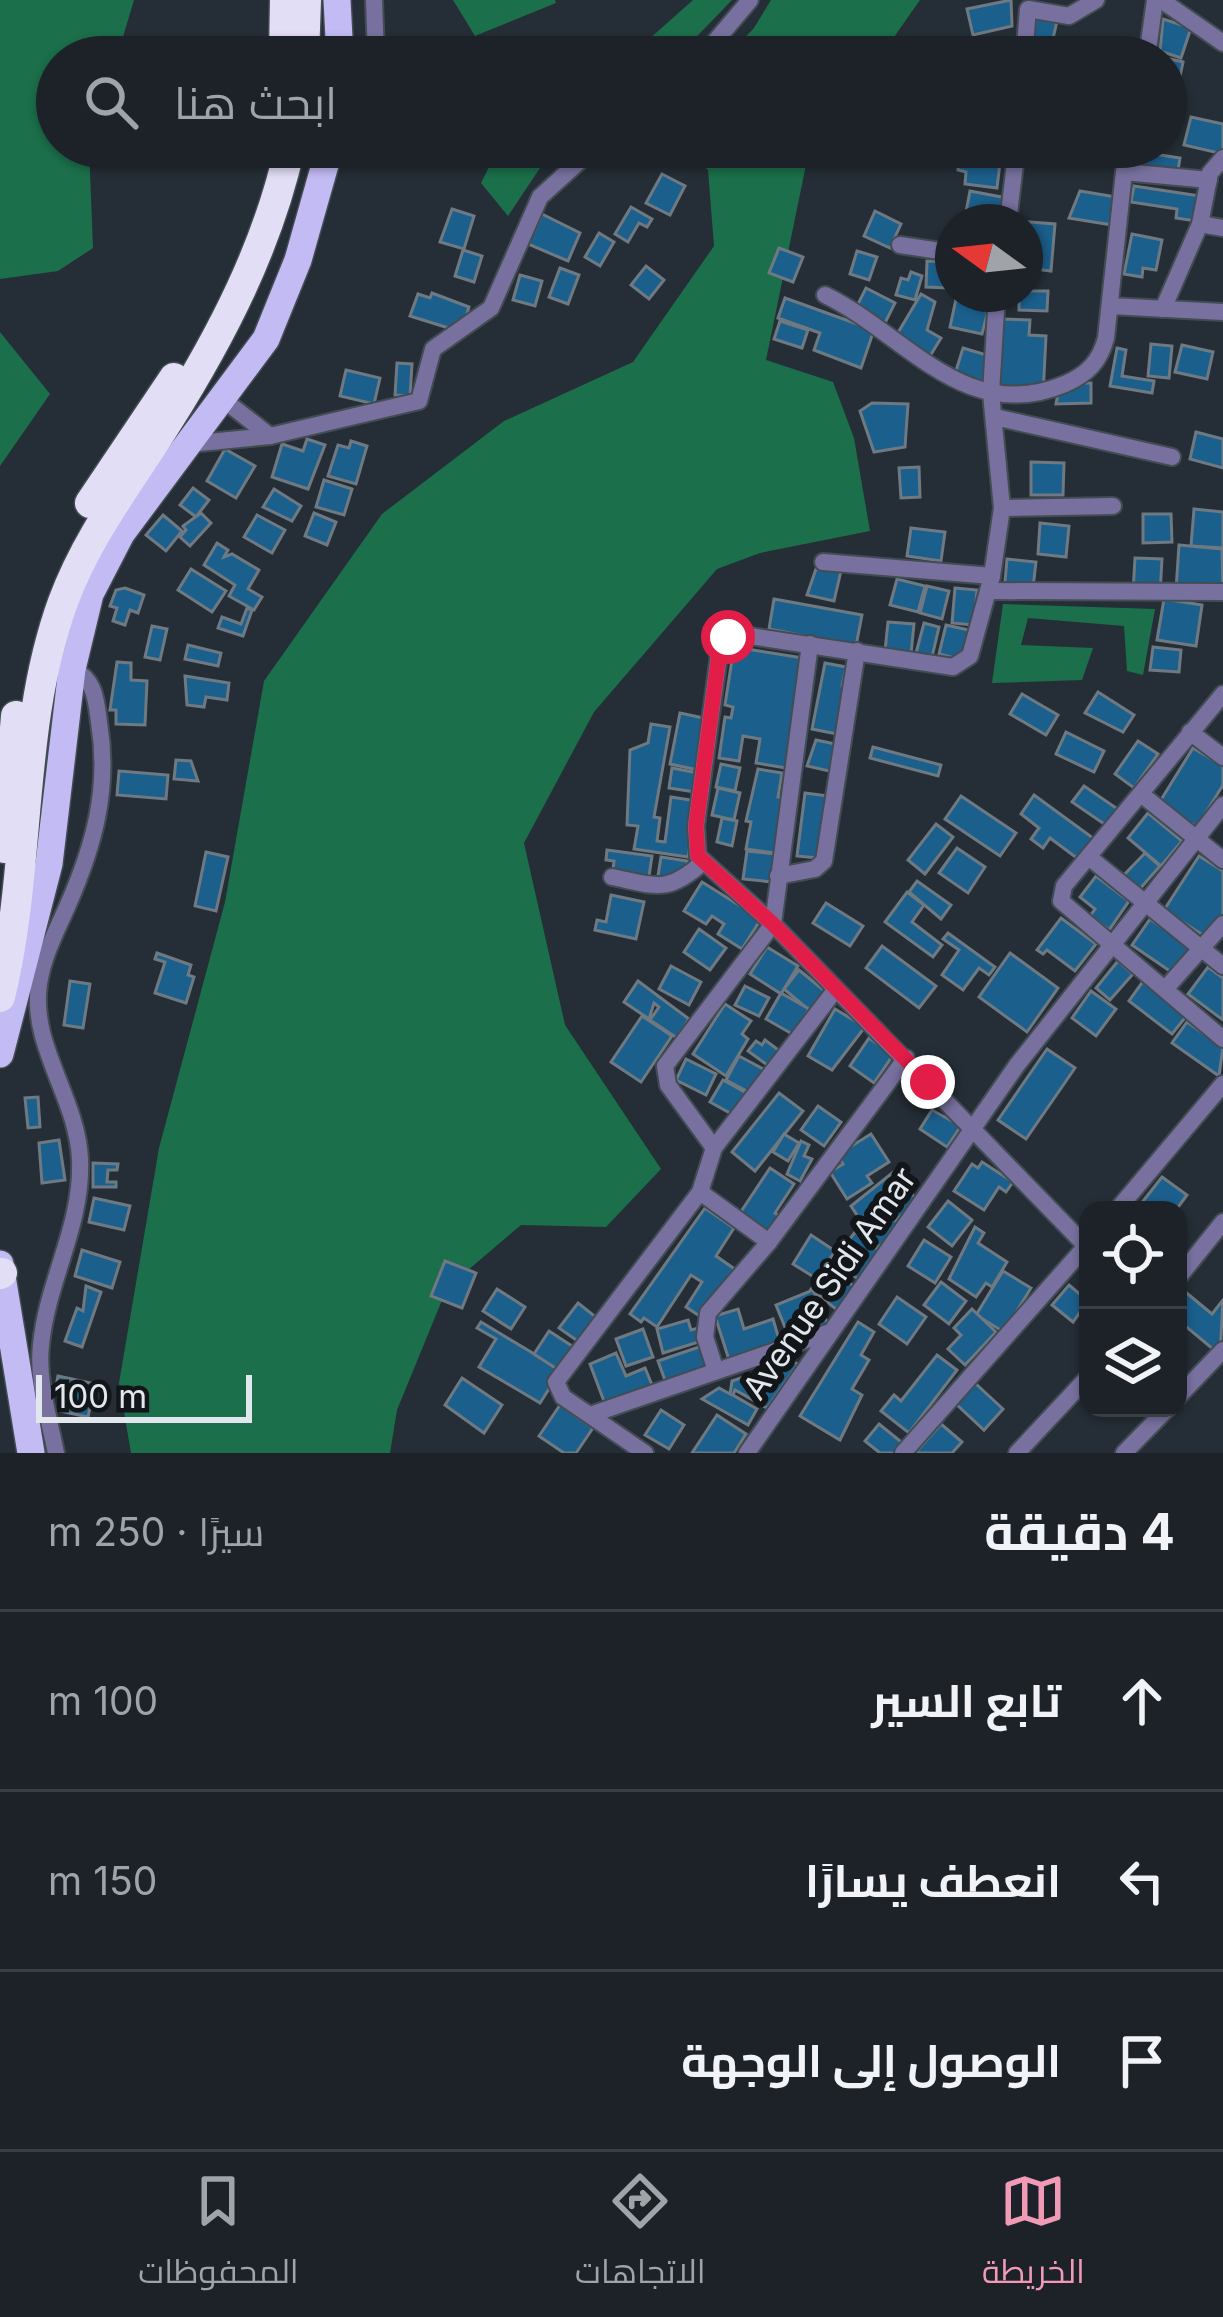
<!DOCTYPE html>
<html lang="ar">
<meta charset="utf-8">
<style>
body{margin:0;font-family:Inter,Cairo,sans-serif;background:#252a30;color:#f1f3f6;direction:rtl}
.controls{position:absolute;right:36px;bottom:36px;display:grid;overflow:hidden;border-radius:24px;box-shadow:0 3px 9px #0004}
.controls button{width:108px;height:108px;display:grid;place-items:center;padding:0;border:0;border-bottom:3px solid #3a3f45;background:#1c2228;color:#f1f3f6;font:60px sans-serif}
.compass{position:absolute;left:935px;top:204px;width:108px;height:108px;border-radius:50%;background:#1c2228;box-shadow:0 3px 9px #0004;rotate:285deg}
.scale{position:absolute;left:36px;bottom:30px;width:216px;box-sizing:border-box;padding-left:12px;border:6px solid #e1e7ec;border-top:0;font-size:33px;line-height:42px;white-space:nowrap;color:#e1e7ec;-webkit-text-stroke:9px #121619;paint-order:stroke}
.stop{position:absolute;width:36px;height:36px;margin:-27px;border:9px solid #e11d48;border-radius:50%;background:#fff}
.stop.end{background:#e11d48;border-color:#fff;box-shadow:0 3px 12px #0008}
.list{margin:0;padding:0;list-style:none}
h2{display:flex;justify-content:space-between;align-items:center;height:156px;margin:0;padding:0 48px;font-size:51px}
h2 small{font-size:39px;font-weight:400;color:#a0a4a8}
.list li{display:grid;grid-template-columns:78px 1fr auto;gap:36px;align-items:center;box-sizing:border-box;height:180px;padding:0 48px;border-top:3px solid #3a3f45}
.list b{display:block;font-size:45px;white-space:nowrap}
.list em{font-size:39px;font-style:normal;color:#a0a4a8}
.icon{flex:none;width:66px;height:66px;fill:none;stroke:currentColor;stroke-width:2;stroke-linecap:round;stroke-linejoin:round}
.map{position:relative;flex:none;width:1223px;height:1453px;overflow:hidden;direction:ltr}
.search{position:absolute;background:#1c2228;box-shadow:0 3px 9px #0004;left:36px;right:36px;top:36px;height:132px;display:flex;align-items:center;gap:30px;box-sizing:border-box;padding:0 42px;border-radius:66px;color:#a0a4a8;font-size:45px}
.sheet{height:696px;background:#1c2228}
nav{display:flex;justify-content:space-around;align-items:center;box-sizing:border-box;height:168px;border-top:3px solid #3a3f45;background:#1c2228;font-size:33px;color:#a0a4a8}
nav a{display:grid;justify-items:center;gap:6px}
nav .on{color:#f09ab6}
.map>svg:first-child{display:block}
</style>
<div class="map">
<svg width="1223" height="1453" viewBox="0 0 1223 1453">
<rect width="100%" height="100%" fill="#252e36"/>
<g fill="#1b6f4a">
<path d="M0 0H134L117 57H57V147H89L93 248 58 271 0 279Z"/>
<path d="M453 0H555L556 3 475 36Z"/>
<path d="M693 0H732L677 57H629Z"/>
<path d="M771 0H920L880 57H726L754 28Z"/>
<path d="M499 147H566L542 165 508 216 481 183Z"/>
<path d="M680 147H816L807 160 766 360 833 382 854 438 870 531 760 553 717 569 594 712 524 843 565 1025 661 1169 606 1227 521 1225 447 1288 397 1410 390 1453H131L119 1383 159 1148 225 902 264 681 382 514 504 421 633 362 714 246 708 170Z"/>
<path d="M0 332 50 394 0 466Z"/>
<path d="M1003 604 1155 609 1143 675 1127 671 1124 626 1028 618 1021 645 1093 648 1082 680 992 683Z"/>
</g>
<g fill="#1b5f8c" stroke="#6e7982" stroke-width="3">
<path d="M1011 0 1012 26 973 35 967 9Z"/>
<path d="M1038 12 1058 17 1050 51 1030 46Z"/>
<path d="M1163 19 1191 28 1181 58 1160 51Z"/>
<path d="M1166 58 1183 62 1178 87 1166 85Z"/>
<path d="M1191 117 1223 124V154L1184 145Z"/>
<path d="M923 147H1000V158L923 157Z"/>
<path d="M1141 152 1180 158 1177 176 1136 178Z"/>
<path d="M960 157 1000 163 997 188 965 184 966 172 958 170Z"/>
<path d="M662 174 685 186 670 215 646 203Z"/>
<path d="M1134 186 1200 196 1196 221 1176 218 1177 209 1131 202Z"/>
<path d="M970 191 1007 198 1003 222 965 217Z"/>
<path d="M1080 191 1116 197 1112 225 1069 218Z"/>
<path d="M631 207 652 219 647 227 639 223 628 242 615 234Z"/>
<path d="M452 209 474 216 464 249 440 242Z"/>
<path d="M875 211 901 224 890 248 864 236Z"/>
<path d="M542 214 580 233 568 261 528 244Z"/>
<path d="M1017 221 1055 224 1051 271 1025 268V222Z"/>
<path d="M599 233 614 242 600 266 585 257Z"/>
<path d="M1132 234 1162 240 1156 270 1143 268 1142 277 1124 274Z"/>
<path d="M779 248 803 257 793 282 769 273Z"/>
<path d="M463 250 482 256 474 282 455 276Z"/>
<path d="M857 251 877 257 869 280 850 274Z"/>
<path d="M927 261 949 262 948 288 926 287Z"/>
<path d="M646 266 664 280 649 299 631 285Z"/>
<path d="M560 268 579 275 568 304 549 297Z"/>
<path d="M911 272 922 276 915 300 896 295 901 278 908 280Z"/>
<path d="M520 275 542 281 535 306 513 300Z"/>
<path d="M866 288 895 303 884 325 855 310Z"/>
<path d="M1025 291H1048L1047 311 1019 310V294Z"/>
<path d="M432 293 469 307 464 324 457 322 455 330 410 316 418 294 430 298Z"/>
<path d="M921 294 935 302 927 330 941 338 927 361 893 341Z"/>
<path d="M785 298 874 330 861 368 814 350 820 333 778 318Z"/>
<path d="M956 299 989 306 982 334 950 327Z"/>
<path d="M1002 319 1030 320 1029 335 1046 336 1043 395 999 393Z"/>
<path d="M780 321 808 330 802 348 774 339Z"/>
<path d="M1151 344 1172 346 1169 378 1148 376Z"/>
<path d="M1182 345 1213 352 1207 379 1175 372Z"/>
<path d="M963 348 990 356 981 386 954 377Z"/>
<path d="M1117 348 1126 350 1122 376 1154 381 1152 393 1110 386Z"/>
<path d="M397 363 412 364 410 396 395 395Z"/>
<path d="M346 370 380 378 374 404 340 396Z"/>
<path d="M1060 383H1091V403L1056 404Z"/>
<path d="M872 403 908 404 905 447 874 452 860 411Z"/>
<path d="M1196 432 1223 439V468L1190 459Z"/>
<path d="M307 439 325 445 308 489 272 477 282 444 303 451Z"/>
<path d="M351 441 367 446 356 484 328 476 338 445 349 448Z"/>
<path d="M225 449 255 466 236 498 207 481Z"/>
<path d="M1031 462 1064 463 1063 495H1031Z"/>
<path d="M919 467 920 497 901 498 899 468Z"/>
<path d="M324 480 352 489 344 515 316 507Z"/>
<path d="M193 488 209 500 196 517 180 505Z"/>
<path d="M274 489 301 506 292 521 263 507Z"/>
<path d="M1194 509 1223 512V548L1191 546Z"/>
<path d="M201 513 211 523 190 546 180 537 186 530 183 526Z"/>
<path d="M314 513 336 522 327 545 305 536Z"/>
<path d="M1143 514H1171L1172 542 1143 543Z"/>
<path d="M163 515 182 531 166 551 146 535Z"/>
<path d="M257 515 285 530 272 553 244 537Z"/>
<path d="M1040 523 1069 526 1066 557 1038 554Z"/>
<path d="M911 528 945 532 941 561 907 556Z"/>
<path d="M217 543 228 550 224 557 232 554 259 570 248 589 262 597 254 610 229 596 235 585 204 565Z"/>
<path d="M1179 545 1222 549 1223 594 1176 590Z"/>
<path d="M1135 558 1162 559 1160 594 1133 592Z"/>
<path d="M1007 559 1036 562 1032 596 1004 593Z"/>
<path d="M817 566 841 571 834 601 807 595Z"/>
<path d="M191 569 226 591 212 612 178 590Z"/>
<path d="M897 579 925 586 918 612 890 605Z"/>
<path d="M927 586 949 591 942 619 920 613Z"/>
<path d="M125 588 144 595 138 613 130 610 125 625 113 621 117 608 110 606 116 590Z"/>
<path d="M955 588 977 590 974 625 952 623Z"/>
<path d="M774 599 862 615 856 646 769 629Z"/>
<path d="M1164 599 1202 605 1196 646 1157 640Z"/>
<path d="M247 608 252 610 243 636 218 628 222 617 241 624Z"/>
<path d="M888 622 914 624 911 654 885 651Z"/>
<path d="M924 623 939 627 932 657 916 653Z"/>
<path d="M946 625 973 631 966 661 939 654Z"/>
<path d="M152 626 167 629 160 660 145 657Z"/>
<path d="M188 645 221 653 218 666 185 659Z"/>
<path d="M734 647 803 658 786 768 756 763 760 739 743 736 739 761 719 758 725 717 731 718 733 707 725 705Z"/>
<path d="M1153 647 1181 650 1179 672 1150 670Z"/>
<path d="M117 662 131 663V680L147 681 145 725 116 724V710H110Z"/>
<path d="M825 663 846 667 842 686 852 688 842 735 812 729Z"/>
<path d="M185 676 229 683 227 700 206 697 204 707 187 705Z"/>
<path d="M1098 692 1134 715 1123 732 1085 713Z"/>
<path d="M1022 694 1058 715 1046 735 1010 714Z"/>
<path d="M680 713 708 719 698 770 670 764Z"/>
<path d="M651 724 670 727 654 817 660 818 657 841 665 842 671 797 697 801 688 857 634 849 638 826 627 825 630 750 648 743Z"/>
<path d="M1066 732 1104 751 1094 772 1056 754Z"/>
<path d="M816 740 845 746 838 773 807 766Z"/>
<path d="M1138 741 1158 754 1134 788 1115 774Z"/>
<path d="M873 747 941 765 938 776 870 758Z"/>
<path d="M1193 748 1223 766V785L1197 827 1159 803Z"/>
<path d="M176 760 191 761 198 781 174 779Z"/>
<path d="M721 764 740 768 735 791 716 787Z"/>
<path d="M672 768 698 773 695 792 669 788Z"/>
<path d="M758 769 782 773 778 797 784 798 775 853 746 849 751 822 746 821Z"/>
<path d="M119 771 168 775 166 799 117 795Z"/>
<path d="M1084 786 1122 812 1110 828 1072 802Z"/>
<path d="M718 788 740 793 734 820 712 815Z"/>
<path d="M805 793 836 797 828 859 797 856Z"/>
<path d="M1034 795 1093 838 1078 859 1050 838 1043 848 1031 839 1039 828 1021 814Z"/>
<path d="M961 796 1016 833 1000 856 945 819Z"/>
<path d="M1148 813 1182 841 1161 866 1128 838Z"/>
<path d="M722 818 737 821 732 846 717 842Z"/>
<path d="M936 824 953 837 925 874 908 860Z"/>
<path d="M957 848 985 867 968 893 939 873Z"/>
<path d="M607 850 652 856 648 883 612 877 614 861 606 860Z"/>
<path d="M747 851 776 854 773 882 743 879Z"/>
<path d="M206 852 228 857 216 911 195 906Z"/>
<path d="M1145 853 1160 866 1139 890 1123 876Z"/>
<path d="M1199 856 1223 871V926L1209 939 1164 910Z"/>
<path d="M661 857 687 861 682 886 657 882Z"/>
<path d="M1096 876 1129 901 1109 930 1090 916 1095 909 1080 897Z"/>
<path d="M917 881 951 905 941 919 909 892Z"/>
<path d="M702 882 761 919 742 949 718 934 724 924 712 916 706 924 684 911Z"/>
<path d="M907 892 924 905 912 922 942 945 933 957 885 922Z"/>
<path d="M611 895 644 902 636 939 595 930 597 920 606 922Z"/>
<path d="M826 903 863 926 850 946 813 923Z"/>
<path d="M1061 918 1096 944 1075 971 1047 950 1043 954 1037 950Z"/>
<path d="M1150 919 1198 952 1180 978 1132 945Z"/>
<path d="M699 929 726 948 710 970 684 952Z"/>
<path d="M948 933 995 967 989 975 979 968 963 990 942 975 959 950 943 939Z"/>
<path d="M882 946 936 986 919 1008 866 968Z"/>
<path d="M767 947 798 966 781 994 750 974Z"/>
<path d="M157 953 191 965 188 975 194 977 186 1003 155 993 165 962 155 959Z"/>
<path d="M1010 953 1058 988 1027 1032 979 997Z"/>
<path d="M1118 961 1133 974 1110 1000 1096 988Z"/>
<path d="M671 966 701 982 689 1005 659 989Z"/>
<path d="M1208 967 1223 978V1020L1188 994Z"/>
<path d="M799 970 826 992 810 1011 784 989Z"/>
<path d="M1144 980 1188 1014 1172 1034 1129 1001Z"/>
<path d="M70 981 90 984 83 1028 64 1025Z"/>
<path d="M638 981 689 1019 677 1038 650 1020 659 1007 654 1003 649 1019 624 1002Z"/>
<path d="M745 986 769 998 759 1016 735 1005Z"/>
<path d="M1091 991 1116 1009 1096 1036 1072 1018Z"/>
<path d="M781 993 809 1009 794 1035 766 1019Z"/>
<path d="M725 1004 751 1021 742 1034 748 1039 726 1076 693 1054Z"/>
<path d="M835 1009 865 1027 832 1070 808 1056Z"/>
<path d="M642 1016 672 1036 641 1082 611 1062Z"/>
<path d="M1187 1022 1223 1047 1219 1076 1172 1043Z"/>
<path d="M869 1038 893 1055 874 1083 850 1066Z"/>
<path d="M765 1040 781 1052 770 1067 748 1051 756 1041 762 1045Z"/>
<path d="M1047 1049 1075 1068 1026 1139 998 1120Z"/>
<path d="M739 1056 769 1072 756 1096 726 1080Z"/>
<path d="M686 1059 716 1074 706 1095 676 1080Z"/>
<path d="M723 1080 750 1095 737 1117 710 1102Z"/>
<path d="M779 1093 803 1111 755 1171 732 1152Z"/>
<path d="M38 1097 40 1127 28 1128 25 1098Z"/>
<path d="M818 1106 841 1122 824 1146 801 1130Z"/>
<path d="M932 1110 961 1126 947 1147 920 1129Z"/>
<path d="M784 1134 799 1143 788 1161 773 1152Z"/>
<path d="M871 1134 889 1162 867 1176 872 1183 847 1199 830 1172 843 1164 837 1155Z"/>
<path d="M59 1140 65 1180 42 1183 39 1143Z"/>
<path d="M801 1141 809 1145 804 1156 812 1159 800 1181 787 1174Z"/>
<path d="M982 1162 1013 1182 1006 1192 999 1187 984 1210 954 1191 972 1164 978 1168Z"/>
<path d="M93 1163 118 1164 117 1170H108L107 1182H116V1187H93Z"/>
<path d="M770 1168 794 1184 775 1213 781 1217 771 1233 740 1213Z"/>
<path d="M896 1170 919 1204 895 1220 902 1231 878 1247 851 1206Z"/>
<path d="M1162 1177 1187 1195 1176 1210H1136Z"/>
<path d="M94 1198 130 1206 124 1230 89 1222Z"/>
<path d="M948 1201 972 1220 952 1246 928 1227Z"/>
<path d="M705 1208 734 1228 716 1256 739 1272 707 1321 686 1307 702 1282 691 1275 657 1327 644 1318 641 1322 630 1314Z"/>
<path d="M975 1227 984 1233 978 1243 1007 1262 992 1287 986 1283 976 1297 949 1279Z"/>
<path d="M855 1232 881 1252 859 1280 834 1260Z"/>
<path d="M811 1235 835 1251 817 1279 793 1264Z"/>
<path d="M924 1240 951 1257 935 1283 908 1266Z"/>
<path d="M82 1250 120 1262 112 1288 75 1276Z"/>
<path d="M445 1261 476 1273 462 1308 431 1296Z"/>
<path d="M830 1267 856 1288 837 1310 811 1289Z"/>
<path d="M1003 1271 1031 1288 1004 1332 976 1315Z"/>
<path d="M941 1282 966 1301 949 1324 924 1305Z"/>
<path d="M1069 1285 1088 1301 1073 1322 1052 1305Z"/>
<path d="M86 1286 101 1292 82 1347 65 1341 77 1308 83 1311Z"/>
<path d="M497 1289 525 1307 511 1329 483 1311Z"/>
<path d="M813 1290 829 1327 791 1342 776 1305Z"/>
<path d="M1183 1290 1212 1314 1223 1300 1220 1355 1178 1320Z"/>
<path d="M897 1297 926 1317 907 1344 879 1324Z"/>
<path d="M578 1303 597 1318 579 1342 559 1328Z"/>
<path d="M738 1309 744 1329 773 1319 781 1346 730 1363 715 1316Z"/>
<path d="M972 1309 996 1332 965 1365 948 1349 961 1335 954 1328Z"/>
<path d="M688 1320 691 1330 702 1327 705 1340 663 1353 657 1329Z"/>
<path d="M481 1322 561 1370 540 1403 479 1367 496 1339 477 1328Z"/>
<path d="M858 1322 874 1332 861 1355 869 1360 852 1389 862 1395 840 1440 800 1416Z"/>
<path d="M643 1329 653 1357 626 1366 616 1339Z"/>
<path d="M549 1331 575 1348 560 1371 534 1354Z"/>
<path d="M705 1345 714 1370 667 1386 658 1361Z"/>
<path d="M616 1353 626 1376 645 1368 655 1392 608 1412 590 1364Z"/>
<path d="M937 1355 957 1370 909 1433 881 1411 894 1395 901 1401Z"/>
<path d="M792 1361 798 1364 767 1408 735 1390 733 1395 757 1409 748 1425 702 1399 719 1388 730 1394 732 1381Z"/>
<path d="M58 1376 95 1384 88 1417 60 1411 63 1393 55 1391Z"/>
<path d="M462 1378 502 1405 484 1433 445 1405Z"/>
<path d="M975 1383 1003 1409 984 1430 956 1404Z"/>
<path d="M560 1405 593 1428 576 1453H564L539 1436Z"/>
<path d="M661 1410 684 1425 669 1449 645 1435Z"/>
<path d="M717 1415 746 1434 734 1453H692Z"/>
<path d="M879 1424 905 1445 898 1453H880L865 1441Z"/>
<path d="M941 1424 962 1442 952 1453H915Z"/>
</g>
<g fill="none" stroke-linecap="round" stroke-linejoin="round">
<defs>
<g id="street">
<path d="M374 0 376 57"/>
<path d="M1161 0 1223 43"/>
<path d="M702 57 750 0"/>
<path d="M1024 57 1028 9 1069 16 1096 0"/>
<path d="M1147 57 1155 0"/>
<path d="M1124 172 1209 180"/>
<path d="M1008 222 1017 147"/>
<path d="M1200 224 1223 228"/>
<path d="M900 245 953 253"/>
<path d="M825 295C904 333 965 426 1065 384 1088 374 1100 361 1106 338L1124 172 1132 147"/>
<path d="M1111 306 1223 312"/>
<path d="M1163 309 1200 224 1210 173 1223 158"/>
<path d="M224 400 270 436"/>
<path d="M995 417 1172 457"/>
<path d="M189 444 270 436 419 401 433 349 491 308 540 197 595 147"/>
<path d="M1002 508 1113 506"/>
<path d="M823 562 992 576"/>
<path d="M988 591 1223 592"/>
<path d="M1223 694 1064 886 1061 901 1223 1039"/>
<path d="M1190 732 1223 757"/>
<path d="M1141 794 1223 860"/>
<path d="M1090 858 1223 966"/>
<path d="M778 876 815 869 824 861 857 651"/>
<path d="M612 877C656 886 668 894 703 862"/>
<path d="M1167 987 1223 924"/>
<path d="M714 1148 836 989"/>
<path d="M700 1192 769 1242"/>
<path d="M1117 1210 1223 1084"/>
<path d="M1178 1278 1223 1222"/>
<path d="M716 1371 705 1337 708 1313 769 1242 906 1058"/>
<path d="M1178 1397 1223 1350"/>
<path d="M593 1414 827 1333"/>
<path d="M56 1453C49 1418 37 1381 41 1345 47 1281 83 1225 80 1159 77 1097 30 1046 39 984 43 956 56 932 67 907 94 846 110 789 99 722 96 699 95 679 72 669"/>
<path d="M645 1453 563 1397 556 1382 700 1192 714 1148 668 1085 665 1066 773 924 810 644"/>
<path d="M747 1453 1017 1065 1223 805"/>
<path d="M903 1453 1086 1246 773 924 698 856 696 826 720 647 737 634 953 667 970 656 992 576 1002 508 991 393 997 294"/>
<path d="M1017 1453 1088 1377"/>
<path d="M1124 1453 1168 1408"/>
</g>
<g id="primary">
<path d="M337 0 340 57"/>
<path d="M0 1054 49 864 72 669 90 594 121 534 266 339 298 260 330 147"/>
<path d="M0 1264 31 1453"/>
</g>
<g id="highway">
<path d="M284 54 285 0"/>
<path d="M304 57 306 0"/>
<path d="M90 503 174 378"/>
<path d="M5 848 16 716"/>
<path d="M0 997C32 867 17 728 63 602 88 534 131 481 168 421 222 335 268 246 290 147"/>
<path d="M0 1274 2 1273"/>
</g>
</defs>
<use href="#street" stroke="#434c53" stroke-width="20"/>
<use href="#primary" stroke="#434c53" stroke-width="30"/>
<use href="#highway" stroke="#434c53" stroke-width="33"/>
<use href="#street" stroke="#78719f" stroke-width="16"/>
<use href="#primary" stroke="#c3bbf4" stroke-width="27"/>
<use href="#highway" stroke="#e1def5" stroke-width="30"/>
</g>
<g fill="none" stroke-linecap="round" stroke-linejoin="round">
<path stroke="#e11d48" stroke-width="15" d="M728 637 720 647 696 826 698 856 773 924 928 1082"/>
</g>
<g text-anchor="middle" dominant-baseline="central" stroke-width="12" stroke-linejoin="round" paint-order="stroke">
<g font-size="33" fill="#e1e7ec" stroke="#121619">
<text transform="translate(829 1283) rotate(-55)">Avenue Sidi Amar</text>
</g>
</g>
</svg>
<div class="controls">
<button><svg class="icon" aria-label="locate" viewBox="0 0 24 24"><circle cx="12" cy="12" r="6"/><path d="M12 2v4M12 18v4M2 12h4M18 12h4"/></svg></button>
<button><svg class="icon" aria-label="layers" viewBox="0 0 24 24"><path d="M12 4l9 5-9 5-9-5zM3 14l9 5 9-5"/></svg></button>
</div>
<svg class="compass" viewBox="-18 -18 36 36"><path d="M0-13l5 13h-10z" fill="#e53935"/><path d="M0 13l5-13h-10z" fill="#a0a4a8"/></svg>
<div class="scale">100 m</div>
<div class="stop" style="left:728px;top:637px"></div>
<div class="stop end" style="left:928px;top:1082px"></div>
<div class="search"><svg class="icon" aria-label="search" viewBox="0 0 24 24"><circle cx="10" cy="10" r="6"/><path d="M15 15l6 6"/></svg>ابحث هنا</div>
</div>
<section class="sheet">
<h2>4 دقيقة<small>سيرًا · 250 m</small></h2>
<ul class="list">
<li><svg class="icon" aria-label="ahead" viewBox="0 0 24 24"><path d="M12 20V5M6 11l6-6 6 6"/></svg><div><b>تابع السير</b></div><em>100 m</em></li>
<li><svg class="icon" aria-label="left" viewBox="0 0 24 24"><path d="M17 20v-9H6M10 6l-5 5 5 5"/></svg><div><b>انعطف يسارًا</b></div><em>150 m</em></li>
<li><svg class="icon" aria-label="arrive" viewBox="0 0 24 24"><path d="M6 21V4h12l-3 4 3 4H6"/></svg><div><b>الوصول إلى الوجهة</b></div></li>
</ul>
</section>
<nav>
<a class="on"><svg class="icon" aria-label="map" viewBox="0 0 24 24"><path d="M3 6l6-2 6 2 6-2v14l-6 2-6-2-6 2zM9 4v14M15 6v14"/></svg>الخريطة</a>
<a><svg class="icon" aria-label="directions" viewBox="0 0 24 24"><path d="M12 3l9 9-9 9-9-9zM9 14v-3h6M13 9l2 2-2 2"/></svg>الاتجاهات</a>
<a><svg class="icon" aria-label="saved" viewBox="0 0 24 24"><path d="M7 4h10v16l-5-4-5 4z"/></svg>المحفوظات</a>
</nav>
